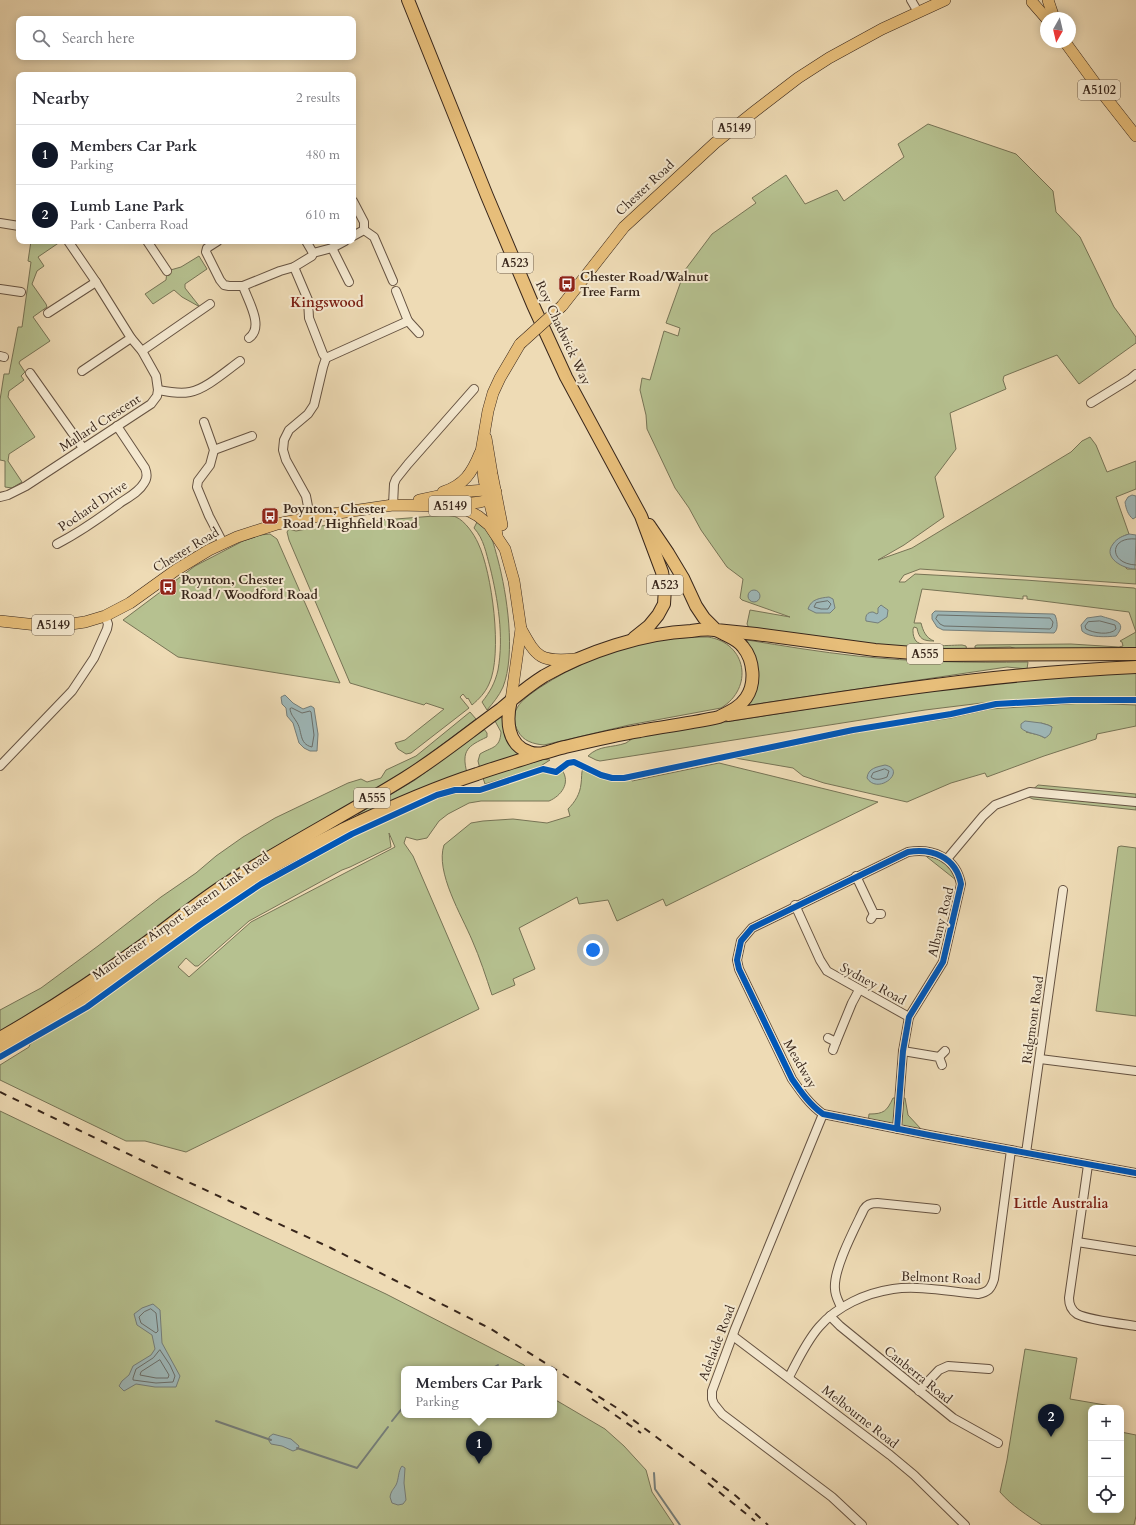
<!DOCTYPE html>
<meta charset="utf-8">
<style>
body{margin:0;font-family:Cardo,serif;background:#f2f2f3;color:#2b2b33}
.controls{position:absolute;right:12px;bottom:12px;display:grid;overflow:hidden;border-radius:8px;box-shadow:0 2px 10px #0003}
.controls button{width:36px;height:36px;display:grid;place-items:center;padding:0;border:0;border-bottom:1px solid #e1e1e2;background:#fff;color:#2b2b33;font:20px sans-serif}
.compass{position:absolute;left:1040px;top:12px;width:36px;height:36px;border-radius:50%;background:#fff;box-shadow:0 2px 10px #0003;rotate:188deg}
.you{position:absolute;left:593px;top:950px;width:14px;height:14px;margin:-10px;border:3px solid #fff;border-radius:50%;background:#1a73e8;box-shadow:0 0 0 6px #1a73e833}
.badge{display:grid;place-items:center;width:26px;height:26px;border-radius:50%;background:#111827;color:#fff;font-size:13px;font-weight:700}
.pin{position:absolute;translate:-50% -33px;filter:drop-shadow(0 1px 2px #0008)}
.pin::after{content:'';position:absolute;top:21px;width:14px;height:12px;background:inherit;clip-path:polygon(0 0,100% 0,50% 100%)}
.popup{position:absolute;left:401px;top:1366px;width:156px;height:52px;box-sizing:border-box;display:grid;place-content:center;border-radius:8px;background:#fff;filter:drop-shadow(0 1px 3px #0005);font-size:13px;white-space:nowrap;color:#7c7c81}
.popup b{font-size:15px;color:#2b2b33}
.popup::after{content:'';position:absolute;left:50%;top:100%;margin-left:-8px;border:8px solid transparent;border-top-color:#fff}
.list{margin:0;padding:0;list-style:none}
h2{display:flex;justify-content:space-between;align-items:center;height:52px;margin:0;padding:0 16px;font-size:17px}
h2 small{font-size:13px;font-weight:400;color:#7c7c81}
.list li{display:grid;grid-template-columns:26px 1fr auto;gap:12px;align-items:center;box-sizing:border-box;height:60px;padding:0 16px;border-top:1px solid #e1e1e2}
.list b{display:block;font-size:15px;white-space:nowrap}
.list p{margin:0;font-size:13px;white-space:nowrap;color:#7c7c81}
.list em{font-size:13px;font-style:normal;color:#7c7c81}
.icon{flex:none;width:22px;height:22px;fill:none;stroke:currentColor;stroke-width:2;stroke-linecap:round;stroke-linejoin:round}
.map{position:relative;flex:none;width:1136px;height:1525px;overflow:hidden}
.search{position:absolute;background:#fff;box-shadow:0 2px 10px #0003;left:16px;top:16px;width:340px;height:44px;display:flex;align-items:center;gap:10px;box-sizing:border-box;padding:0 14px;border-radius:8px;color:#7c7c81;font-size:15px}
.panel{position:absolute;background:#fff;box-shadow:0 2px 10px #0003;left:16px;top:72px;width:340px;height:172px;border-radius:8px}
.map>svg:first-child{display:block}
</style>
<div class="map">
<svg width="1136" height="1525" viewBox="0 0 1136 1525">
<rect width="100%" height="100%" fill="#eedbb5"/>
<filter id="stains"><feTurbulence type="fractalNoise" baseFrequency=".005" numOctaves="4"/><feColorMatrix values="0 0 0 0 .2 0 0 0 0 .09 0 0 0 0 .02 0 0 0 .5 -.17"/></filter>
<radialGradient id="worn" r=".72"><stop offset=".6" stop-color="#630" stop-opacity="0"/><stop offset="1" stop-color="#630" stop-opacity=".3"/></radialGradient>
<g fill="#b6c190" stroke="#777456" fill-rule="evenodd">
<path d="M928 124 1016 154 1053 191 1056 212 1080 237 1114 307 1136 337V343L1079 384 1057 355 1004 376 1003 380 1006 389 950 413 956 449 935 477 944 517 904 545 878 560 912 548 1071 452 1082 441 1090 437 1096 445 1107 472 1136 461V489L1116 497 1129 534C1120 537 1113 541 1111 551L1127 569H1136V584L920 569 904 575 899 582H905L915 574 1025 580 1134 588 1136 589V651L1029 652 1010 647 975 648V646L977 645 1071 644 1119 647 1123 646 1122 642 1120 641 1136 632 1129 612 1027 599V596H1023V599L922 589 914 623H921C923 631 926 638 934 641 923 641 919 639 917 628L914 627 913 629C913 633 913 637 916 641 922 648 952 645 962 645L966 646 967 651 883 646 749 628 747 624 750 610 790 617 742 600 740 598 743 579 727 567 701 530 689 508 675 488 647 429 646 415 640 390 642 378 650 380 664 331 678 336 680 328 666 323 685 270 712 234 756 203 752 198 786 175 805 204 837 190 844 201 904 157 898 144Z"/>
<path d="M31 241 60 242 38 257 44 266 37 271 32 284 46 304 47 307 33 317 50 341 20 361 19 363 25 372 21 376 24 380 9 391 8 397 35 437 9 454 8 461 22 482 12 488 5 487V461L0 460V400L4 374H9L18 327H22L31 262 28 261Z"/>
<path d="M199 256 207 269 185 284V288L200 307 182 297 174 290 153 304 145 294 166 280 167 271 181 267Z"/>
<path d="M447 515C450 516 454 516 456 517 465 521 474 534 478 543 492 572 503 655 489 684 485 693 479 699 472 705L468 698 467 699 463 694 460 697 469 708 411 753 406 754 398 749 395 743 405 740 444 709 426 703 424 705 350 683 289 540 287 532 289 529 296 531 332 524Z"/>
<path d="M478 520C482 525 488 531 491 537 494 544 496 553 498 560 507 594 516 654 503 687 499 696 493 703 487 710L482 702C490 692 495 683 498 670 504 636 498 600 490 567 486 553 484 539 474 528Z"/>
<path d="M270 534 277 539 340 683 178 657 123 620 195 566 243 541 260 535Z"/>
<path d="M708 637C747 643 754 688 721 708L629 725 544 745C533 744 523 741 518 731 514 725 513 715 517 708 522 699 531 694 539 688 574 665 612 649 654 641 672 638 690 637 708 637Z"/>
<path d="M747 640C784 646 820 652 857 656 913 662 971 663 1028 662L1027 669 1007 667 750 705 749 704 755 692 746 641Z"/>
<path d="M1136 672V697L1062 699 982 703 925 710 600 761 596 760 588 756C599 745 612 748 626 743 629 741 633 738 637 736L871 699 996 682Z"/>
<path d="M1084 703 1136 705V726L1097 734 1096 739 1044 756 987 777 985 773 951 783 907 802 824 783 803 776 793 768 735 758 870 730 951 718 990 709ZM1041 723 1048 725 1052 727 1045 738 1039 735 1026 732Z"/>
<path d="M470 712 476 719 423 759 400 774 361 798 238 868 227 875 218 885 96 974 0 1033V1010L41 988 98 946 161 897 196 873 216 856 243 837 275 818 348 783 361 779 367 782 381 778 386 770 416 756Z"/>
<path d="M502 715 504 733 524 753 480 769 478 761 480 754C491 747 500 749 501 732L495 721Z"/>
<path d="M484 729 487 733V737C468 746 461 750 467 773L360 818 358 814 415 780Z"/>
<path d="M542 759 550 760 536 769 485 784 483 778Z"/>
<path d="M719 763 878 802 666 906 663 899 617 921 608 900 579 904 577 897 519 928 535 969 513 979 515 985 492 995C486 977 480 958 472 940 462 916 435 872 444 845L471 823 483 821 513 819 547 823 570 816 568 809C575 802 580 794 581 784 582 778 581 773 583 768 600 776 611 783 631 779L632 781Z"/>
<path d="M562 770C571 783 561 796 549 801H481L469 803 448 814 439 821 427 838 417 840 406 837 404 843 413 856 479 1009 186 1152 145 1141H126L0 1080V1065L29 1047 30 1044 99 1001 202 925 260 887 324 850 396 815 443 796 456 793H477L542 772C551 772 555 775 562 770ZM389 833 395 847 251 922 189 977 178 967 186 958 195 966H198L249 921 342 870 350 867 391 847Z"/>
<path d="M1038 785 1136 794V810L1033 799 1024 795 1030 792Z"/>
<path d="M1121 846 1136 848V1016L1096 1011 1118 847Z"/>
<path d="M925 851 953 865 956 880 927 857Z"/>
<path d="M893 1098H905L908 1115 921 1129 920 1134 868 1123 869 1114C884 1114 887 1111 893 1098Z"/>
<path d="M0 1111 171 1193 386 1294 524 1365 527 1369H404V1415H554V1399L605 1429 624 1446 646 1470 652 1492 674 1525H0Z"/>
<path d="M1025 1349 1077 1358 1070 1399 1111 1406V1408H1091V1510H1121V1432L1136 1435V1516L1134 1525H1042C1028 1516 1011 1505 1000 1492L1007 1460Z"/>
</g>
<g fill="#9eb8b9" stroke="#757e7a">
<path d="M1132 495 1136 496V517L1133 519C1128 515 1126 509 1125 502L1128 497Z"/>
<path d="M1129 534 1136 535 1135 569C1124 569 1102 558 1113 544 1117 538 1123 536 1129 534Z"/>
<circle cx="754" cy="596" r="6"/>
<path d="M829 597 833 599 835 608 830 613H816L808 609C811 599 820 598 829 597Z"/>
<path d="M881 605 888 610 887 617 878 623 866 621C865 616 867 612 873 612L877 614 878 613V608Z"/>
<path d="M935 611 1053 614 1055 615C1057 620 1059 629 1054 633L943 630 937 627 932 619V614Z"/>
<path d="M1101 616C1112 620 1129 621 1116 636 1107 637 1089 638 1082 631L1081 625 1087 618Z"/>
<path d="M285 695 293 703 303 709 311 706 314 708 318 734 317 751H310L304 748 299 743 293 723 287 716 286 708 282 704 281 697Z"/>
<path d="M1025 721 1041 723 1048 725 1052 727C1051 733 1050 735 1045 738 1037 733 1027 734 1021 728V724Z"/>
<path d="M885 765C908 770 878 796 867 778 868 768 877 767 885 765Z"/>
<path d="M153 1304 160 1310 162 1343 180 1376 176 1387H155L136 1384 124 1391 119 1386 122 1381 129 1375 133 1366 151 1355 155 1349 152 1335 137 1325 134 1314 142 1308Z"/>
<path d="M273 1434 291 1439 299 1446 298 1449 293 1451 282 1446 271 1444 269 1441V1437Z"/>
<path d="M402 1466 405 1468 404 1483 406 1500 403 1504 398 1505 392 1503 390 1497C391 1491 393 1490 396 1485 399 1479 398 1471 402 1466Z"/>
</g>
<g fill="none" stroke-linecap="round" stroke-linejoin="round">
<g stroke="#6b6f6a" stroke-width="1">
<path d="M1136 539C1109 536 1108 564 1136 565"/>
<path d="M828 601 831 604 828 609H821L814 607 816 603Z"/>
<path d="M938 615 1050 618 1053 622 1052 627 1050 629 944 626 940 624 936 619Z"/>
<path d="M1100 621 1115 625 1116 629C1110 636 1093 633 1086 629L1085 626 1088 622Z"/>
<path d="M292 708 302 713 310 711 311 712 314 735 312 747C298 744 303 730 296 721 293 716 291 715 290 709Z"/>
<path d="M885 769 889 771 887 777C882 779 876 781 871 777L873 773Z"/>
<path d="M151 1309 156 1313 158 1331 156 1333 141 1323 139 1317 144 1312Z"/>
<path d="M160 1350 170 1365 175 1376 173 1382 156 1383 133 1380V1378L136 1369 153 1358Z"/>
<path d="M160 1360 169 1375 168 1378H156L140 1375 141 1372Z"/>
</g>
<g stroke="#757e7a" stroke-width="2">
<path d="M491 1369 498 1365"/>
<path d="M216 1421 271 1440"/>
<path d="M392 1421 404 1406"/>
<path d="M297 1448 357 1468 388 1427"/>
<path d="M654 1473 655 1489 680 1525"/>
</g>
<defs>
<g id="minor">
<path d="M911 0 918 12"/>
<path d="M353 201 364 222V230"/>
<path d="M0 223 19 226"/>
<path d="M353 236 364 230 374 237 393 281"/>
<path d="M147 241 167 271"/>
<path d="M218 241 207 248 206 252 220 280 224 285 229 286H243L280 271 294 267 312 256 313 253"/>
<path d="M306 241 313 253"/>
<path d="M332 248 349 282"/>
<path d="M313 253 332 248 345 241"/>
<path d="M294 267 308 300 309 318 323 354 326 358 323 367 314 405 308 414 289 430 284 440 283 450 286 460 306 496 310 517"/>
<path d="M243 286C247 299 265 327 249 338"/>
<path d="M0 289 21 292"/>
<path d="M48 313 96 282"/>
<path d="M408 321 419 333"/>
<path d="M142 351 210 304"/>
<path d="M0 356 4 357"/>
<path d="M326 358 408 321 396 291"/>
<path d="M82 371 131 338"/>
<path d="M30 373 83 448"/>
<path d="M158 390C169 392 179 394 190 392 206 389 226 371 240 361"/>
<path d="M1091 403 1130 379 1136 374"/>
<path d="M204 422 214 450 210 465 198 481 197 487 209 516 223 543"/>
<path d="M214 450 252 436"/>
<path d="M0 497 8 495 26 486 151 404 157 396 158 390 156 376 142 351 131 338 96 282 68 241"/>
<path d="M393 505 394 484 396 479 408 464 474 389"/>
<path d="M57 544C80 532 100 518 120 503 129 497 139 492 144 483 147 479 147 473 145 468L117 426"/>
<path d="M0 766 72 691 94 658 107 629 108 624 105 616"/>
<path d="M947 859 983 816 995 805 1030 792 1136 802"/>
<path d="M856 876 874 914"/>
<path d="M795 905 820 960 827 971 909 1017"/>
<path d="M871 919 874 914H881"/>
<path d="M828 1038 836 1042 852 1003 859 990"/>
<path d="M833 1050 836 1042"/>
<path d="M903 1051 939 1057 942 1065"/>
<path d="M939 1057 945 1051"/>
<path d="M1040 1059 1136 1071"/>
<path d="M823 1114 735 1329 712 1391V1399L714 1404 722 1414 832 1497 862 1525"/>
<path d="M897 1129 903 1051 909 1017 943 962 961 884C956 857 932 848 908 852L752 928 741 941 737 960 739 969 792 1079C801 1092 810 1105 823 1114L929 1135 1136 1173"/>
<path d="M1026 1153 1063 890"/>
<path d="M1088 1165 1069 1298C1069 1305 1071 1310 1077 1314 1088 1320 1123 1324 1136 1326"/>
<path d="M1077 1242 1136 1251"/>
<path d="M841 1307C839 1302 835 1296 835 1289 833 1269 855 1228 864 1209 867 1204 871 1203 877 1203L936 1209"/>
<path d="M830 1316 840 1326 953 1418 998 1443"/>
<path d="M733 1336 890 1455 914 1475 965 1525"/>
<path d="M789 1377C798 1360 806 1342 819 1327 837 1306 866 1293 893 1289 919 1285 952 1292 978 1294 988 1292 991 1289 994 1279L1011 1150"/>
<path d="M919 1391 939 1370 948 1366 989 1369"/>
</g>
<g id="major">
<path d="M1048 0 1054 18"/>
<path d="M1032 2 1046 18"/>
<path d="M1065 42 1103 94 1136 136"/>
<path d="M562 306 624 227 715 143 755 111 798 78 829 58 882 29 945 0"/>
<path d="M486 438 492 474 502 525"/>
<path d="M443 492C464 485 472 473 480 453"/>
<path d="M419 500C436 496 477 488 493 491"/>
<path d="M453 506 467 510 478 516 489 525 505 549 514 581 521 629 511 700"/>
<path d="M497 535 495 524 484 480 481 452 488 411 493 393 500 378 520 344"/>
<path d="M0 621 37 625H64L85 622 105 616 130 603 176 570 209 550 237 537 277 524 318 516 393 505 450 506 480 502 488 500 496 492"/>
<path d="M521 629C537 658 540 662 575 659"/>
</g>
<g id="highway">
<path d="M408 0 487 196 533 305 566 377 641 516 662 572 665 588 664 604 658 615 649 626 634 638"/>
<path d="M649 525 668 553 683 578 696 606 704 618 716 630 756 634 875 650 939 655 1136 654"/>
<path d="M728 715C864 694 999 673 1136 667"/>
<path d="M0 1038C51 1009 99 977 146 943 173 923 198 902 226 884 285 846 347 814 405 778 439 757 469 732 501 709 515 697 528 686 544 676 586 652 643 633 691 631 698 630 707 629 715 630 719 631 722 633 726 635 732 638 739 641 743 647 754 660 756 684 746 698 739 708 729 712 719 717 693 723 666 726 640 731 615 735 590 741 565 747 553 749 542 757 529 752 507 745 506 720 511 700"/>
<path d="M0 1049C75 1012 139 960 207 912 227 897 247 882 268 869 292 855 317 843 342 830 386 809 430 789 477 774 497 767 518 761 539 754"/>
</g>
</defs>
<use href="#minor" stroke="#665342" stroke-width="10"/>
<use href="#major" stroke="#38261b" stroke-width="12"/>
<use href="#highway" stroke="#38261b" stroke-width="14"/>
<use href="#minor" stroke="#f4e8cf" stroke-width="8"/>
<use href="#major" stroke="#e7be7a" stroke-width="11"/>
<use href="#highway" stroke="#e7be7a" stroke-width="12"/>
<g stroke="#38261b" stroke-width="2" stroke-dasharray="7 7" stroke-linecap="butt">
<path d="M0 1092 145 1162 331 1248 491 1329 617 1408 736 1496 768 1525"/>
<path d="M592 1399 641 1433"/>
<path d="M708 1483 755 1521"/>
</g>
<defs>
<path id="major-bridge" d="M520 344 562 306"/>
</defs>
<use href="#major-bridge" stroke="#38261b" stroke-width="12" stroke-linecap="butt"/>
<use href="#major-bridge" stroke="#e7be7a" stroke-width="11"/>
<defs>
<g id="cycleway">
<path d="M0 1057 87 1007 200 925 261 884 352 834 437 795 455 790H480L543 769 556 772 568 763 574 762 601 775 612 778H624L853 730 951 714 996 704 1071 700H1136"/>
<path d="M897 1129 903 1051 909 1017 943 962 961 884C956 857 932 848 908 852L752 928 741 941 737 960 739 969 792 1079C801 1092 810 1105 823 1114L929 1135 1136 1173"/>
</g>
</defs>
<use href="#cycleway" stroke="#f4e8cf" stroke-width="8"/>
<use href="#cycleway" stroke="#0057b8" stroke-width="6"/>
</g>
<defs>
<symbol id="bus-square" viewBox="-11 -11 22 22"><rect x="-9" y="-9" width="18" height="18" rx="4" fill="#8f2418" stroke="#f4e8cf"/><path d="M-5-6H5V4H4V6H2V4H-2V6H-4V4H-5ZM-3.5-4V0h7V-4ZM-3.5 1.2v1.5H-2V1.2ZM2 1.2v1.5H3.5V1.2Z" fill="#fff"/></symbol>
</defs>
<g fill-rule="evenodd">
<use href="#bus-square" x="557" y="274" width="20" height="20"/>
<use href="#bus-square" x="260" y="506" width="20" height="20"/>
<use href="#bus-square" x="158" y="577" width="20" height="20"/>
</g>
<g text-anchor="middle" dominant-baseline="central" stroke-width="4" stroke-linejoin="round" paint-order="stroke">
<g fill="#f4e8cf" stroke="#706051" stroke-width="1">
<rect x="1078" y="80" width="42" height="20" rx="3"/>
<rect x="713" y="118" width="42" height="20" rx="3"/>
<rect x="497" y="253" width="36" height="20" rx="3"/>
<rect x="429" y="496" width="42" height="20" rx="3"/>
<rect x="647" y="575" width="36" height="20" rx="3"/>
<rect x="32" y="615" width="42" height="20" rx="3"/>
<rect x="907" y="644" width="36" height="20" rx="3"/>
<rect x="354" y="788" width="36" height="20" rx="3"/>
</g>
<g font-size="12" font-weight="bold" fill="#38261b">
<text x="1099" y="90">A5102</text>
<text x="734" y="128">A5149</text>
<text x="515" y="263">A523</text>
<text x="450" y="506">A5149</text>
<text x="665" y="585">A523</text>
<text x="53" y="625">A5149</text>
<text x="925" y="654">A555</text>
<text x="372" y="798">A555</text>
</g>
<g font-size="13" fill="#38261b" stroke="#f4e8cf">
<text transform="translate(645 188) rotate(-43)">Chester Road</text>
<text transform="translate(563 333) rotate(65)">Roy Chadwick Way</text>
<text transform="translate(100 423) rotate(-33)">Mallard Crescent</text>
<text transform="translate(93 506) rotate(-34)">Pochard Drive</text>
<text transform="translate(186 550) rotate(-31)">Chester Road</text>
<text transform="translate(181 916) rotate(-35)">Manchester Airport Eastern Link Road</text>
<text transform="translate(941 922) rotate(-76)">Albany Road</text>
<text transform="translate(873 984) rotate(29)">Sydney Road</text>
<text transform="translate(1033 1020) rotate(-82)">Ridgmont Road</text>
<text transform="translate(800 1064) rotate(60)">Meadway</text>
<text transform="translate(941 1278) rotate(2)">Belmont Road</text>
<text transform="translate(717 1343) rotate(-69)">Adelaide Road</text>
<text transform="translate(918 1375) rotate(39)">Canberra Road</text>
<text transform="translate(860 1417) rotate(38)">Melbourne Road</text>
</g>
<g font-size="13" font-weight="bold" fill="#38261b" stroke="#f4e8cf" text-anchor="start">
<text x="580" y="277">Chester Road/Walnut<tspan x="580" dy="15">Tree Farm</tspan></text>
<text x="283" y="509">Poynton, Chester<tspan x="283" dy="15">Road / Highfield Road</tspan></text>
<text x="181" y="580">Poynton, Chester<tspan x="181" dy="15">Road / Woodford Road</tspan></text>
</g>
<g font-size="14" font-weight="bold" fill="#7a1f14" stroke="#f4e8cf">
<text x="327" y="302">Kingswood</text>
<text x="1061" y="1203">Little Australia</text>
</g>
</g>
<rect width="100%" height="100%" filter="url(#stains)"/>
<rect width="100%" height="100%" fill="url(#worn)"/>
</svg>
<div class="controls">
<button>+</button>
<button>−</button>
<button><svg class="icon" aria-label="locate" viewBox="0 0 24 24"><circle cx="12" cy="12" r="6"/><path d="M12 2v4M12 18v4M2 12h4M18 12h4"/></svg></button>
</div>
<svg class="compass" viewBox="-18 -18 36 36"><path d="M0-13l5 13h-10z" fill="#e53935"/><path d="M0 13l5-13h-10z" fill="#7c7c81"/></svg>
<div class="you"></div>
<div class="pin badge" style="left:479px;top:1464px">1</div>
<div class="popup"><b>Members Car Park</b>Parking</div>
<div class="pin badge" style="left:1051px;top:1437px">2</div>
<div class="search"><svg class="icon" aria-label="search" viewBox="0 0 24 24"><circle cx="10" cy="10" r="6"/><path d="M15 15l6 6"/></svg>Search here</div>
<section class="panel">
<h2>Nearby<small>2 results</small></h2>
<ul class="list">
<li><span class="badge">1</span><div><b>Members Car Park</b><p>Parking</p></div><em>480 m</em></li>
<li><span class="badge">2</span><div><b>Lumb Lane Park</b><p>Park · Canberra Road</p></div><em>610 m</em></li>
</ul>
</section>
</div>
